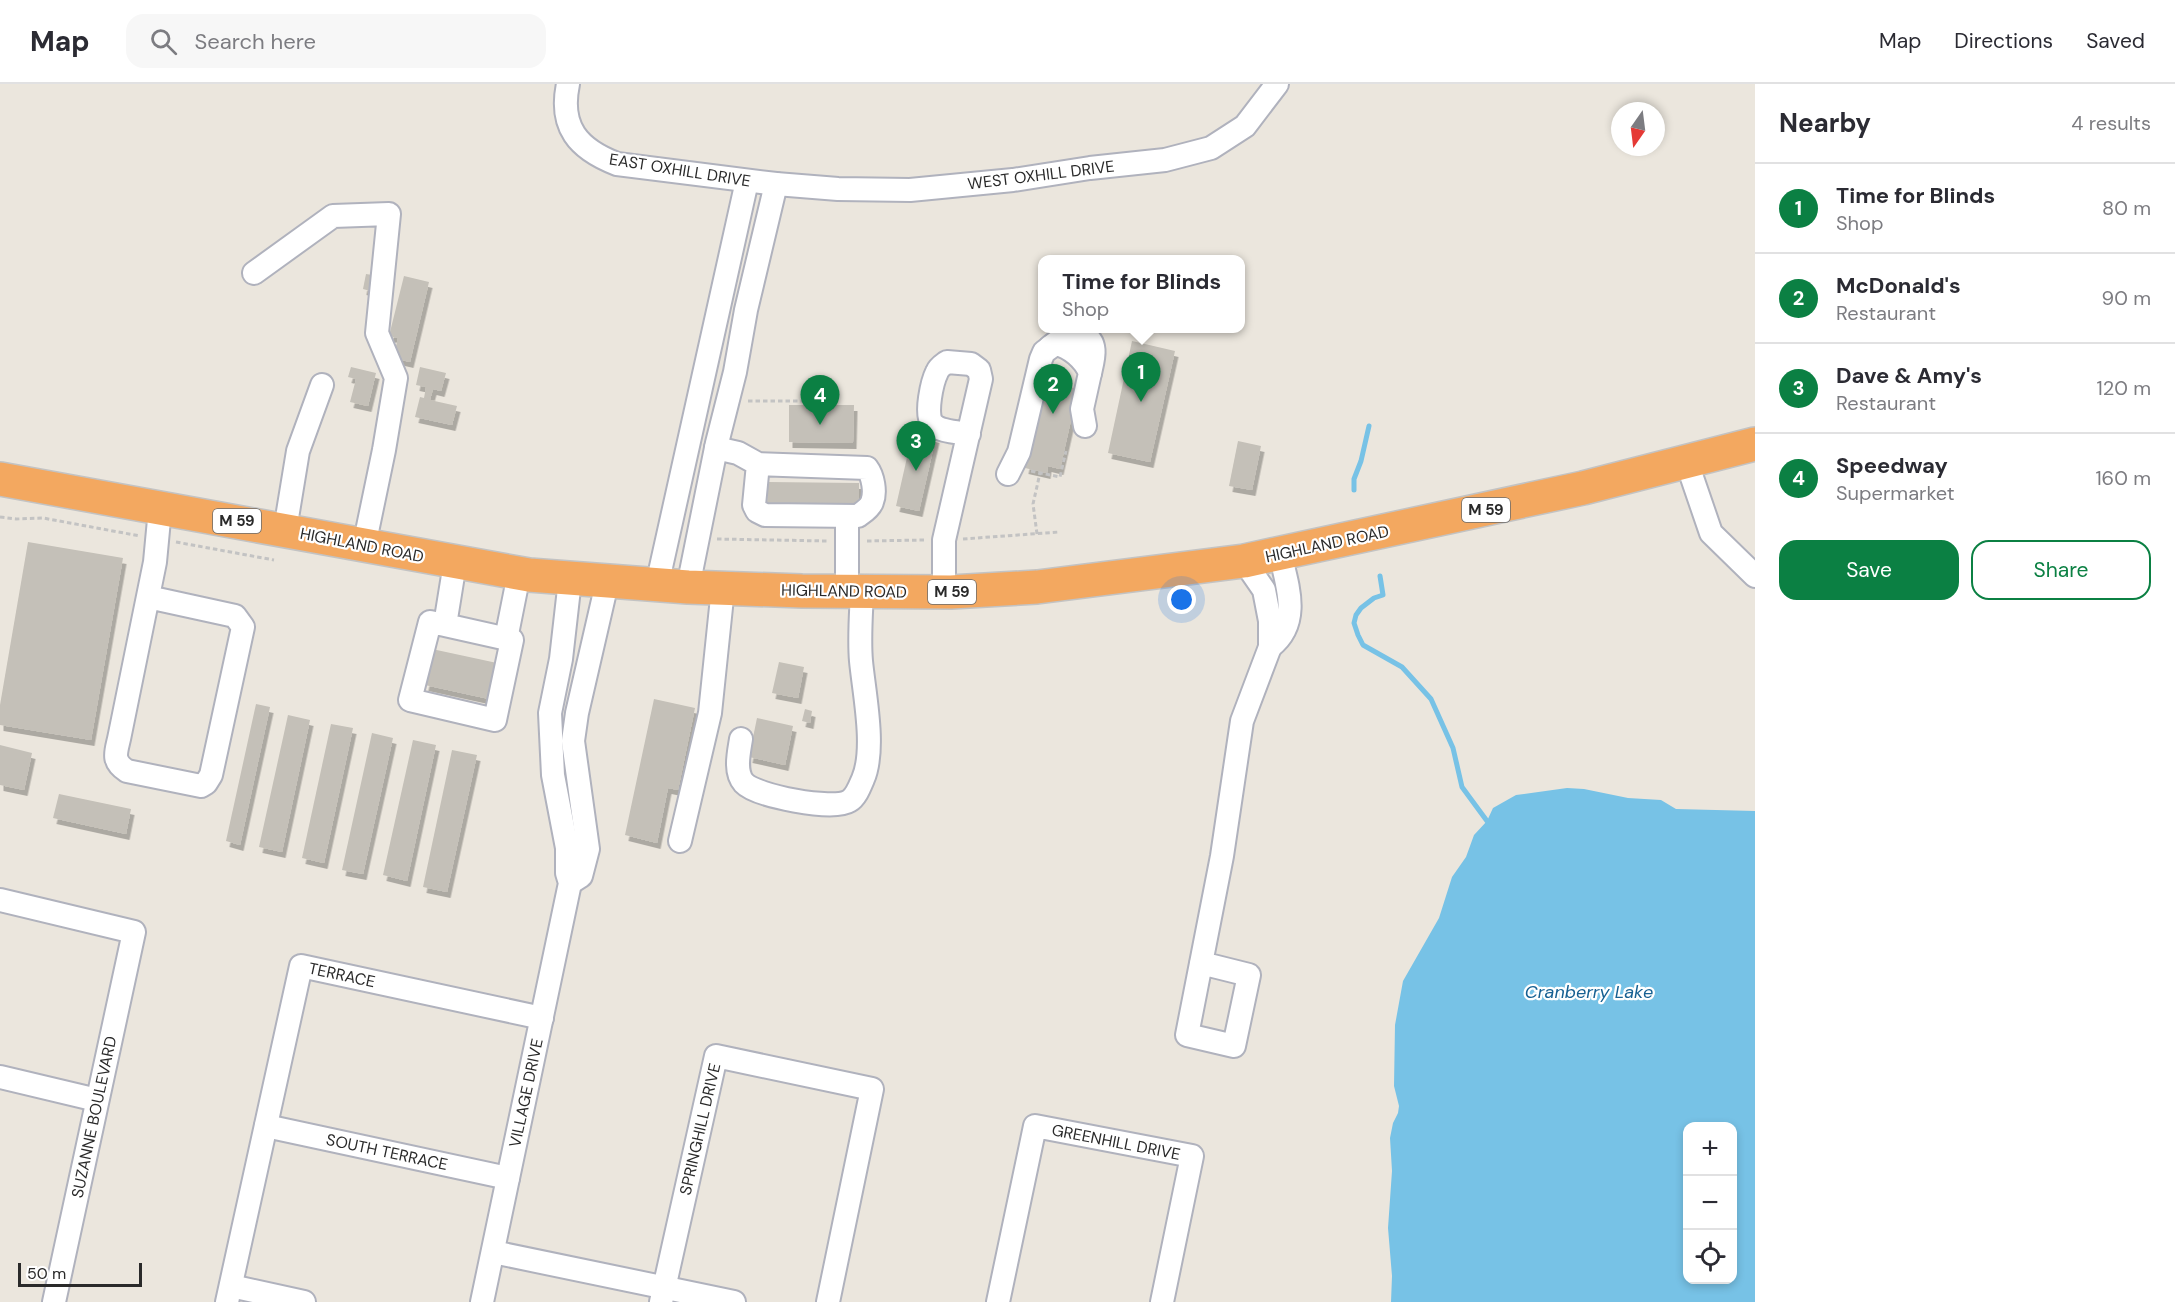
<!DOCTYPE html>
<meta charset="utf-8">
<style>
body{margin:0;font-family:"DM Sans",sans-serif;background:#f7f7f7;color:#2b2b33}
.controls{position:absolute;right:18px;bottom:18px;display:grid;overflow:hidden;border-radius:12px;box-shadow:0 3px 9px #0003}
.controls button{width:54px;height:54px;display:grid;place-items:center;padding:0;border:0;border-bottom:2px solid #e1e1e2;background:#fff;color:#2b2b33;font:30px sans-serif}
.compass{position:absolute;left:1611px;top:18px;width:54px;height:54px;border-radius:50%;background:#fff;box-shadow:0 3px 9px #0003;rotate:194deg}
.scale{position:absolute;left:18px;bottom:15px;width:124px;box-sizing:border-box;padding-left:6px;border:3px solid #2a2a2a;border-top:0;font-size:16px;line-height:21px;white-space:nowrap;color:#2a2a2a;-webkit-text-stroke:4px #fff;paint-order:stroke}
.you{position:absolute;left:1182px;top:516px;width:21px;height:21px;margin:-15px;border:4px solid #fff;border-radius:50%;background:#1a73e8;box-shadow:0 0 0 9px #1a73e833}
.badge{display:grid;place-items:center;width:39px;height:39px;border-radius:50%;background:#0b8043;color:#fff;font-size:20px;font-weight:700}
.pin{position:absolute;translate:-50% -50px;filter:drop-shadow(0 2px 3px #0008)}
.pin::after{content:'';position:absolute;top:32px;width:21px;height:18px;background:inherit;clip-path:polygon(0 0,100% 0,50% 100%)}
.popup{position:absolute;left:1038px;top:171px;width:207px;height:78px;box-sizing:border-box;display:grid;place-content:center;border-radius:12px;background:#fff;filter:drop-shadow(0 2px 4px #0005);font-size:20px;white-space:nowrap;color:#7c7c81}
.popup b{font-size:22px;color:#2b2b33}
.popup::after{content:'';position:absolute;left:50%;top:100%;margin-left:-12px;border:12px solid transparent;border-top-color:#fff}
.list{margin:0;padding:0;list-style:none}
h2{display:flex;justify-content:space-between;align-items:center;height:78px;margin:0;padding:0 24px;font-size:26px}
h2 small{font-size:20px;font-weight:400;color:#7c7c81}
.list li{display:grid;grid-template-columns:39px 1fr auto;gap:18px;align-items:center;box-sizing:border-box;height:90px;padding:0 24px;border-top:2px solid #e1e1e2}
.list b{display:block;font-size:22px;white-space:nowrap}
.list p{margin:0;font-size:20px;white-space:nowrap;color:#7c7c81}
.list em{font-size:20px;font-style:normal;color:#7c7c81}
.actions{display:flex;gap:12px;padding:18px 24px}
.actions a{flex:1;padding:14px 0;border:2px solid #0b8043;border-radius:18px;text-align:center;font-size:21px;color:#0b8043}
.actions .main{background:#0b8043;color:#fff}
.icon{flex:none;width:33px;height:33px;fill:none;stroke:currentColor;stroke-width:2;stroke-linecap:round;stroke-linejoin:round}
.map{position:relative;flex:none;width:1755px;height:1218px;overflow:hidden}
header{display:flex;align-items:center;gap:36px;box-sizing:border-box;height:84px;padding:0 30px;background:#fff;border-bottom:2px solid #e1e1e2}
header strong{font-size:28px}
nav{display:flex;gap:33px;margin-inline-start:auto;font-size:21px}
.search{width:420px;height:54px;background:#f7f7f7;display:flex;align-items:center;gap:15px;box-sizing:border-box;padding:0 21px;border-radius:18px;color:#7c7c81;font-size:22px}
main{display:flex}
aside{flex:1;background:#fff}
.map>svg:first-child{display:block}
</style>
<header>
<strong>Map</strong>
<div class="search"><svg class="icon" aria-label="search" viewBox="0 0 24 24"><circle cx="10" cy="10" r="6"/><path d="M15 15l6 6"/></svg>Search here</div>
<nav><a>Map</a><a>Directions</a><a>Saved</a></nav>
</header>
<main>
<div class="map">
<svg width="1755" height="1218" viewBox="0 0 1755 1218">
<defs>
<filter id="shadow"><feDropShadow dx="3.5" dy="6" stdDeviation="0" flood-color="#0004"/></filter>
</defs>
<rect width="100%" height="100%" fill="#ebe6dd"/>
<path fill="#77c2e6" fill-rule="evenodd" d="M1567 704 1584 705 1628 714 1661 716 1676 725 1755 727V1218H1391L1392 1192 1388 1144 1392 1087 1390 1054 1393 1039 1398 1029 1399 1022 1394 1002 1395 941 1403 897 1439 834 1452 793 1466 773 1474 751 1487 737 1493 724 1516 711ZM1688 1042H1732V1196H1688Z"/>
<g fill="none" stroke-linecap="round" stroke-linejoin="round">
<g stroke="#77c2e6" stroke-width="5">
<path d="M1354 406V395L1361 377 1369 342"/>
<path d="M1380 492 1383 511 1374 514 1361 524 1356 531 1354 539 1358 551 1363 561 1402 583 1431 615 1453 664 1462 703 1487 737"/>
</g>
</g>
<g fill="#c4c0b8" filter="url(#shadow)">
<path d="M366 190 378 192 374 208 363 205Z"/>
<path d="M404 192 429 198 410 278 393 274 398 254 389 252Z"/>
<path d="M1132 257 1175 267 1150 378 1108 369Z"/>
<path d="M351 283 376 289 368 322 350 318 356 295 348 293Z"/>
<path d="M420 283 446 289 441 307 433 305 430 316 457 322 452 341 415 333 420 313 424 314 426 303 416 301Z"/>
<path d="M1045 297 1078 305 1060 385 1048 382 1047 389 1025 384Z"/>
<path d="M789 321H854L853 359 789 358Z"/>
<path d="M913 347 936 353 919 427 896 422Z"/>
<path d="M1238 357 1261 362 1252 406 1229 402Z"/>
<path d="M768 398 859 399V421L767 420Z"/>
<path d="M28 458 123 474 91 656 0 641V621Z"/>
<path d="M432 565 497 579 489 615 425 601Z"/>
<path d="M779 578 804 583 798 614 772 609Z"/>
<path d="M654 615 695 624 678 706 668 704 657 759 625 751Z"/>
<path d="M256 620 270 623 240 761 226 757Z"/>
<path d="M805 625 812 627 810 639 802 637Z"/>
<path d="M288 631 310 636 282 768 259 763Z"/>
<path d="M757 634 793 642 785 681 749 673Z"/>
<path d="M331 640 353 644 324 779 302 774Z"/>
<path d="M372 649 393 654 363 790 342 786Z"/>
<path d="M413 656 436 661 407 797 383 791Z"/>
<path d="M0 661 32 669 24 706 0 701Z"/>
<path d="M452 666 477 671 447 808 423 803Z"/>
<path d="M59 710 131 725 126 750 53 734Z"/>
</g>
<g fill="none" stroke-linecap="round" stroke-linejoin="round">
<defs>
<g id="minor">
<path d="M568 0C559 43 578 65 617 80L776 100 838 105 910 106 1013 96 1090 84 1165 76 1211 64 1245 42 1277 0"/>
<path d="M254 189 333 132 389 130 377 249 396 294 384 366 364 462"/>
<path d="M1050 263C1056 259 1062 253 1069 250 1074 248 1079 249 1083 251 1099 258 1093 276 1090 289"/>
<path d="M716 364 738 369 758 380 867 384C873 392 876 408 872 418 870 424 863 428 858 432L765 431 757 427 754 421 758 380"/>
<path d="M1686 376 1711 449 1755 492"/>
<path d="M1008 390 1019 368 1041 275 1044 268 1055 260C1070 262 1085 276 1090 289L1082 325 1085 342"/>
<path d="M285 446 298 367 322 301"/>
<path d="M657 501 747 97"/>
<path d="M688 503 717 359 735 288 746 226 776 100"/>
<path d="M847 508V432"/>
<path d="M944 508V456L981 295 979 286 971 280 947 278C943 281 939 283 937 288 932 298 925 330 932 339 939 348 958 348 969 350"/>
<path d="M148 513 235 532 243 543 211 691 206 699 201 702 127 687C110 676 117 667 120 650L155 478 160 425"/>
<path d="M445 541 430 538 410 616 495 636 512 556 445 541 455 479"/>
<path d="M506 555 519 490"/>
<path d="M1270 563C1301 539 1288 503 1280 470"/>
<path d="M741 655C739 668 734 688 744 699 756 712 833 727 849 717 856 713 860 702 863 695 876 665 864 609 861 577 859 554 861 531 862 508"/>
<path d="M680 757 710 629 723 504"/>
<path d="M570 799 581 792 588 765 573 657 577 629 607 499"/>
<path d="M0 816 134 848 54 1218"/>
<path d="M1201 879 1249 891 1234 962 1187 951 1222 772 1242 637 1270 563V537L1264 506 1244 477"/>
<path d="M0 993 97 1016"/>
<path d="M266 1042 508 1094"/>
<path d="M493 1168 734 1218"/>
<path d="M231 1202 304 1218"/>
<path d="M227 1218 301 882 542 934"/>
<path d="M482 1218 570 799 567 789V764L553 691 550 629 561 575 570 496"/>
<path d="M661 1218 716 972 872 1005 828 1218"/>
<path d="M998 1218 1035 1042 1192 1072 1162 1218"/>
</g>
<path id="highway" d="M0 395 529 491 688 503 802 507 951 508 1037 503 1244 477 1583 404 1755 360"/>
</defs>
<use href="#minor" stroke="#b0b2bd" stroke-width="26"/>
<use href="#highway" stroke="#c3c3c3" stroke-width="36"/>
<g stroke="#c3c3c3" stroke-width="3" stroke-dasharray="4.5 3" stroke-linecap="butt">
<path d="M748 317H817"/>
<path d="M1031 387 1060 393 1066 367"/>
<path d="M0 433 16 435 43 434 140 452"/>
<path d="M1037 450 1033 420 1040 389"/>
<path d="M717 455 827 457"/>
<path d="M963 455 1059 448"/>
<path d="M867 457 926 456"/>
<path d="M176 458 274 476"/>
</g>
<use href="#minor" stroke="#fff" stroke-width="22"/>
<use href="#highway" stroke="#f3a860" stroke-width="33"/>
</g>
<g text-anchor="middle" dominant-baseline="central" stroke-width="4.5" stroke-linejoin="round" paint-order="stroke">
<g fill="#fff" stroke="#6a6a6a" stroke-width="1.5">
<rect x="1462" y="414" width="48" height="24" rx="4.5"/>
<rect x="213" y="425" width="48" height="24" rx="4.5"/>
<rect x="928" y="496" width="48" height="24" rx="4.5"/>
</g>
<g font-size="15" font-weight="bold" fill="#2a2a2a">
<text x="1486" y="426">M 59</text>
<text x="237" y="437">M 59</text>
<text x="952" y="508">M 59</text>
</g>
<g font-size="16" fill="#2a2a2a" stroke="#fff">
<text transform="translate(680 86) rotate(9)">EAST OXHILL DRIVE</text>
<text transform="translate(1041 91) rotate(-7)">WEST OXHILL DRIVE</text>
<text transform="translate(1327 460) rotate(-12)">HIGHLAND ROAD</text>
<text transform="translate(362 461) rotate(11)">HIGHLAND ROAD</text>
<text transform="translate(844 507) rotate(1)">HIGHLAND ROAD</text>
<text transform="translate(342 891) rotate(12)">TERRACE</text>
<text transform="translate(526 1009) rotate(-78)">VILLAGE DRIVE</text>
<text transform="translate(94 1033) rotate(-78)">SUZANNE BOULEVARD</text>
<text transform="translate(700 1045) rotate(-77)">SPRINGHILL DRIVE</text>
<text transform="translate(1116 1058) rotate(11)">GREENHILL DRIVE</text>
<text transform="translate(387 1068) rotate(12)">SOUTH TERRACE</text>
</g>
<g font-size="18" font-style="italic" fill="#166092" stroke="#fff">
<text x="1589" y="908">Cranberry Lake</text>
</g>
</g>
</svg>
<div class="controls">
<button>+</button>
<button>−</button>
<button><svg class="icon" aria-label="locate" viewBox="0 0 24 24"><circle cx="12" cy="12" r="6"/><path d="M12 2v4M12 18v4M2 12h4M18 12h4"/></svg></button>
</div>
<svg class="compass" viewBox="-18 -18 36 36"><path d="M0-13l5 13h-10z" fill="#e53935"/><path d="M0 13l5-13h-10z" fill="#7c7c81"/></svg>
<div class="scale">50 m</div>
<div class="you"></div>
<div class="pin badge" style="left:1141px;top:318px">1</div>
<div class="popup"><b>Time for Blinds</b>Shop</div>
<div class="pin badge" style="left:1053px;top:330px">2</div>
<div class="pin badge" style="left:916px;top:387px">3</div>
<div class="pin badge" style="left:820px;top:341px">4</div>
</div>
<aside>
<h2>Nearby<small>4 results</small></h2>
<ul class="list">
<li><span class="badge">1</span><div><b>Time for Blinds</b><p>Shop</p></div><em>80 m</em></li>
<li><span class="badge">2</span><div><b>McDonald's</b><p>Restaurant</p></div><em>90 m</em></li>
<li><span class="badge">3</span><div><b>Dave &amp; Amy's</b><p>Restaurant</p></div><em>120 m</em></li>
<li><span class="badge">4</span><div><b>Speedway</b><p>Supermarket</p></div><em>160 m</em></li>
</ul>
<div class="actions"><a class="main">Save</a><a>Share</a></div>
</aside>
</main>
